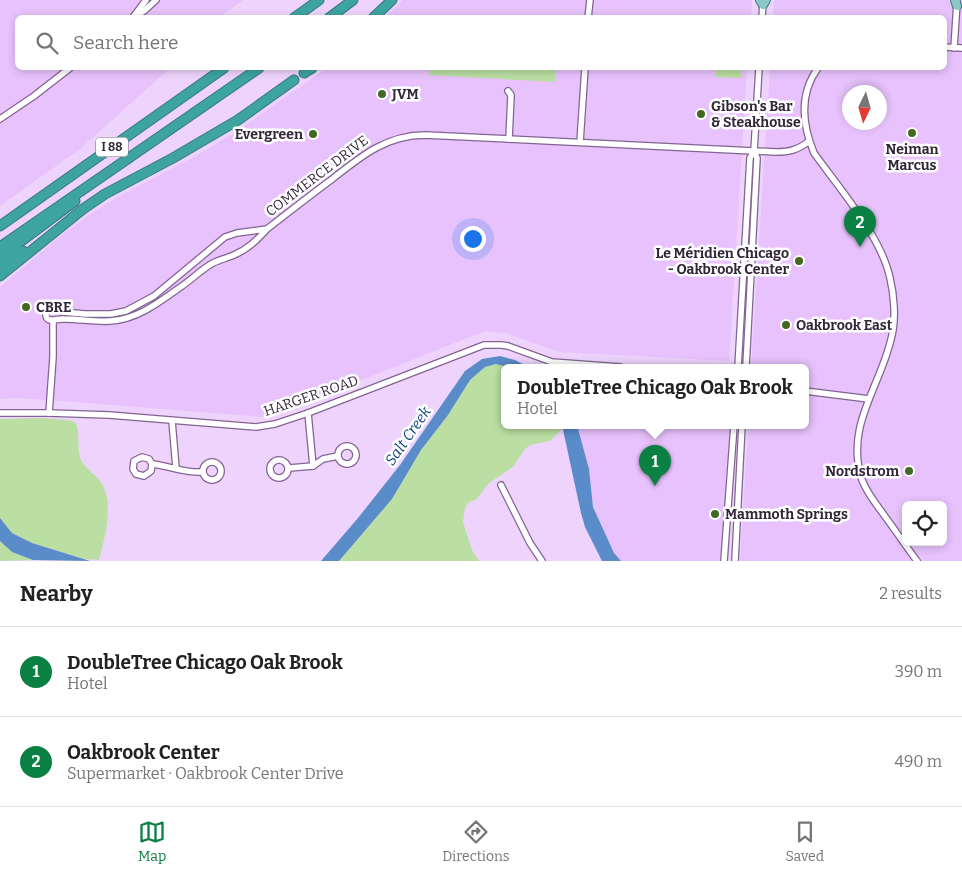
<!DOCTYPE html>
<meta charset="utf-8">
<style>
body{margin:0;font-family:Bitter,serif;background:#f2f2f2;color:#222}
.controls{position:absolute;right:15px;bottom:15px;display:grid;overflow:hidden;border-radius:8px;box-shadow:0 2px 8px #0003}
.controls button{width:45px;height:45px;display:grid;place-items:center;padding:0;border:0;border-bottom:1px solid #e0e0e0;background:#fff;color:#222;font:25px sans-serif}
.compass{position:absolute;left:842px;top:85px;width:45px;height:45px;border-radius:50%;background:#fff;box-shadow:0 2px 8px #0003;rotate:185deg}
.you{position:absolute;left:472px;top:238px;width:18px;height:18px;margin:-12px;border:4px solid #fff;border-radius:50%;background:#1a73e8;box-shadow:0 0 0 8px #1a73e833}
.badge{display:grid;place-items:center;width:32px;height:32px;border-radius:50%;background:#0b8043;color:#fff;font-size:16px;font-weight:700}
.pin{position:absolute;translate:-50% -41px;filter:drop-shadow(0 1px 2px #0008)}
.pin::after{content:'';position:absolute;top:26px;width:18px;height:15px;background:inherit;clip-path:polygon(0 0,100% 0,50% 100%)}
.popup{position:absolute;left:501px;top:364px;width:308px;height:65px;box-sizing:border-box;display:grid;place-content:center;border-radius:8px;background:#fff;filter:drop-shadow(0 1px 4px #0005);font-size:16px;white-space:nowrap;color:#767676}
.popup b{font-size:19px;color:#222}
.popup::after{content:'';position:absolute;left:50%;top:100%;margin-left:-10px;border:10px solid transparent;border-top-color:#fff}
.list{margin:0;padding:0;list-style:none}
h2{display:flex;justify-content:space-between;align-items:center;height:65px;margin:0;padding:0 20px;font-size:21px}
h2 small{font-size:16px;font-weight:400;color:#767676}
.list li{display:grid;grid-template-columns:32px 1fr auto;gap:15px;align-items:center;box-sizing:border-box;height:90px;padding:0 20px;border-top:1px solid #e0e0e0}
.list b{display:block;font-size:19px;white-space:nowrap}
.list p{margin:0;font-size:16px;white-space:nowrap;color:#767676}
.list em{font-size:16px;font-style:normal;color:#767676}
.icon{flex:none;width:28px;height:28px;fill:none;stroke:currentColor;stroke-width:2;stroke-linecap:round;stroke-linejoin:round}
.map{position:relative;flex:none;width:962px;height:561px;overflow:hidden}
.search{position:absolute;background:#fff;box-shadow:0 2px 8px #0003;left:15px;right:15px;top:15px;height:55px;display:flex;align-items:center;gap:12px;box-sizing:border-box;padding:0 18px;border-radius:8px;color:#767676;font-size:19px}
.sheet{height:245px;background:#fff}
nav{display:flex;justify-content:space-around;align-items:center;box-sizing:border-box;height:70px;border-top:1px solid #e0e0e0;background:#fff;font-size:14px;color:#767676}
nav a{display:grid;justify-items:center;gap:2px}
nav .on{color:#0b8043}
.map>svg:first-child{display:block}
</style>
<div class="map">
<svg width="962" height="561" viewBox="0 0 962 561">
<rect width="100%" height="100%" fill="#eed4fd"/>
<g fill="#e7c2fc" fill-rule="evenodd">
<path d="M0 0H243L219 17 18 18V68H170L80 149 0 206Z"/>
<path d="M403 0H752L751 18H384Z"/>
<path d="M774 0H962V561H740L748 425H805V367H751L770 68H944V18L773 17ZM850 92H880V122H850ZM906 505H943V542H906Z"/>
<path d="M327 68H747L729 361 559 352 506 333 485 331 281 412 262 417 63 401 16 398 0 399V287L63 234 89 215 116 198 199 154 237 131Z"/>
<path d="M577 425H734L722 561H621L614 553 593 507 589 469Z"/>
</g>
<g fill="#bbdfa3">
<path d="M430 68H556L555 82 429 75Z"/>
<path d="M716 68H742L741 78 715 77Z"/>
<path d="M496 364 508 367H505V425H562L563 428 550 441 530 445 525 449 513 467 489 483 476 500 469 502 465 508 463 522 472 550 479 561H339L392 499 421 450 448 415 470 380 485 367Z"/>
<path d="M40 418 69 420 76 423C80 434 77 446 80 457 82 466 95 474 100 481 115 500 105 538 99 560L83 559 32 543 12 533 0 518V419Z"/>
<path d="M0 541 12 552 33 560 0 561Z"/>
</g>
<g fill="#598cc9">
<path d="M500 356 515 360 529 367H508L496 364 485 367 470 380 448 415 421 450 392 499 339 561H321L358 518 400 465 465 371 482 359Z"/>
<path d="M562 425H577L589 469 593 507 614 553 621 561H602L585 527 581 513Z"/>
<path d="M0 518 12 533 32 543 90 561 33 560 12 552 0 541Z"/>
</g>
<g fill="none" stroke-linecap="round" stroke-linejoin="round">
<defs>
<g id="minor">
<path d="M134 16 146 0"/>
<path d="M134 17 144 11 156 0"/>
<path d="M588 18 590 0"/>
<path d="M762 18 763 2"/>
<path d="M944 47 962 48"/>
<path d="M954 48 957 2"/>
<path d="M818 68C799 94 802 124 814 153 839 188 881 236 890 278 894 295 896 318 892 335 882 385 844 425 862 480 867 493 876 504 884 515 895 530 906 546 917 561"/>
<path d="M508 91 511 95 509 139"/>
<path d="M0 119 34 96 70 68"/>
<path d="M580 142 585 68"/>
<path d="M267 229 237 233 225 237 154 296 126 311 111 314H85L63 312 58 307 53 306 46 310C44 326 56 318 64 319 80 319 95 322 110 321 137 320 161 301 182 286 192 279 202 269 213 263 219 260 227 258 234 255 248 249 257 240 267 229 288 213 309 196 331 180 360 157 386 135 425 135L776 152C789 152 798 150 809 141"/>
<path d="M738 367 750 158 754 151 759 68"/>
<path d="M746 367 757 158 754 151"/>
<path d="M805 391 869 399"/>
<path d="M0 413H49L109 415 256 427 275 424 308 413 484 345H501L508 346 552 362 620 367"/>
<path d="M49 413 53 357V321"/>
<path d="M308 413 313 466"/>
<path d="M172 421 176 468"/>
<circle cx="347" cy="455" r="9"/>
<circle cx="279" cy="469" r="9"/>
<circle cx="212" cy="471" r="9"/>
<path d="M152 464 151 471 144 476 136 474 133 469 134 461 142 457 149 459 152 464C171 466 183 473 202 472"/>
<path d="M289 468 313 466 323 459 338 456"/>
<path d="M501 485 530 543 542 561"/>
<path d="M724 561 734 425"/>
<path d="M735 561 742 425"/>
</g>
<g id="major">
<path d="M760 0 763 5 766 0"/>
<path d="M955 0 957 6"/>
</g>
<g id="highway">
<path d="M294 18 319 0"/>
<path d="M329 18 353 0"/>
<path d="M373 18 392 0"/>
<path d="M304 73 312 68"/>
<path d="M0 226 224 68"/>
<path d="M0 247 259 68"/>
<path d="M0 257 75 201"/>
<path d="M0 267 23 251"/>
<path d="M0 276 83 209 105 194 173 158 238 120 294 80"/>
</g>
</defs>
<use href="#minor" stroke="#826492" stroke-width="8"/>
<use href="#major" stroke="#39787d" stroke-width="10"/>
<use href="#highway" stroke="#39787d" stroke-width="11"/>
<use href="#minor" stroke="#fff" stroke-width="5.5"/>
<use href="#major" stroke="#8bc8c7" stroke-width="8"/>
<use href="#highway" stroke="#3da4a2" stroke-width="9"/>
</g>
<g fill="#426822" stroke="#fff" stroke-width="2">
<circle cx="382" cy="94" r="5"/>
<circle cx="701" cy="114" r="5"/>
<circle cx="912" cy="133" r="5"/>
<circle cx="313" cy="134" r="5"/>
<circle cx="799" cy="261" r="5"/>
<circle cx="26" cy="307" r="5"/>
<circle cx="786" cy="325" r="5"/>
<circle cx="909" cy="471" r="5"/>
<circle cx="715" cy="514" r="5"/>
</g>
<g text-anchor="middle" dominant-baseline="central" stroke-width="5" stroke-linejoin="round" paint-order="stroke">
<rect fill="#fff" stroke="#706774" stroke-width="1" x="96" y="137.5" width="32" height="19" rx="4"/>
<g font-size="12" font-weight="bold" fill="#322639">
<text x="112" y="147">I 88</text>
</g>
<g font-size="14" font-weight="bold" fill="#322639" stroke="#fff" text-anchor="start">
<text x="392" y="94">JVM</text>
<text x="711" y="106">Gibson's Bar<tspan x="711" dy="16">&amp; Steakhouse</tspan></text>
<text x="303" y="134" text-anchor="end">Evergreen</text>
<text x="912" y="149" text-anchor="middle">Neiman<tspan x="912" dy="16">Marcus</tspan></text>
<text x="789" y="253" text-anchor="end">Le Méridien Chicago<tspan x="789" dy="16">- Oakbrook Center</tspan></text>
<text x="36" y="307">CBRE</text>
<text x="796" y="325">Oakbrook East</text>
<text x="899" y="471" text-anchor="end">Nordstrom</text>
<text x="725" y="514">Mammoth Springs</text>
</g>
<g font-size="14" fill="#322639" stroke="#fff">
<text transform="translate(317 176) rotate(-37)">COMMERCE DRIVE</text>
<text transform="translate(311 396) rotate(-19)">HARGER ROAD</text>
</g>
<g font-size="15" font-style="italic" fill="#0d457d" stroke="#fff">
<text transform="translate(408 436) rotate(-55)">Salt Creek</text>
</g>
</g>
</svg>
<div class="controls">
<button><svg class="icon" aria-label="locate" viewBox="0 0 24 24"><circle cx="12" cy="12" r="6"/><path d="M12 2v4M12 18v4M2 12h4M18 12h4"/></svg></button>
</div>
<svg class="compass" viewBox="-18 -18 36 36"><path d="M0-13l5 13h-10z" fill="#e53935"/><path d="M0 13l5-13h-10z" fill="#767676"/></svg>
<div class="you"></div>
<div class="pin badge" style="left:655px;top:486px">1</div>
<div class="popup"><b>DoubleTree Chicago Oak Brook</b>Hotel</div>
<div class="pin badge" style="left:860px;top:247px">2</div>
<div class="search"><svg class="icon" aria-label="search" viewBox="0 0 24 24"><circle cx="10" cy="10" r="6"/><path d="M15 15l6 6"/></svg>Search here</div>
</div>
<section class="sheet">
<h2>Nearby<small>2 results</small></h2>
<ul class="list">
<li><span class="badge">1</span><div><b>DoubleTree Chicago Oak Brook</b><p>Hotel</p></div><em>390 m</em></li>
<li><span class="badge">2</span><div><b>Oakbrook Center</b><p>Supermarket · Oakbrook Center Drive</p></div><em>490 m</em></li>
</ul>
</section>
<nav>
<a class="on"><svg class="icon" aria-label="map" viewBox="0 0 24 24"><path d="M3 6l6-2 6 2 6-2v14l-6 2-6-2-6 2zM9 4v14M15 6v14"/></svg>Map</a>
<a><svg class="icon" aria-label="directions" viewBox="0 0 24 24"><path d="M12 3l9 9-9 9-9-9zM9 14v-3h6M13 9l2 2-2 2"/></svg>Directions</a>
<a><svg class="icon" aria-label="saved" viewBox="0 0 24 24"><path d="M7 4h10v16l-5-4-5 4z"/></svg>Saved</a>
</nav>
